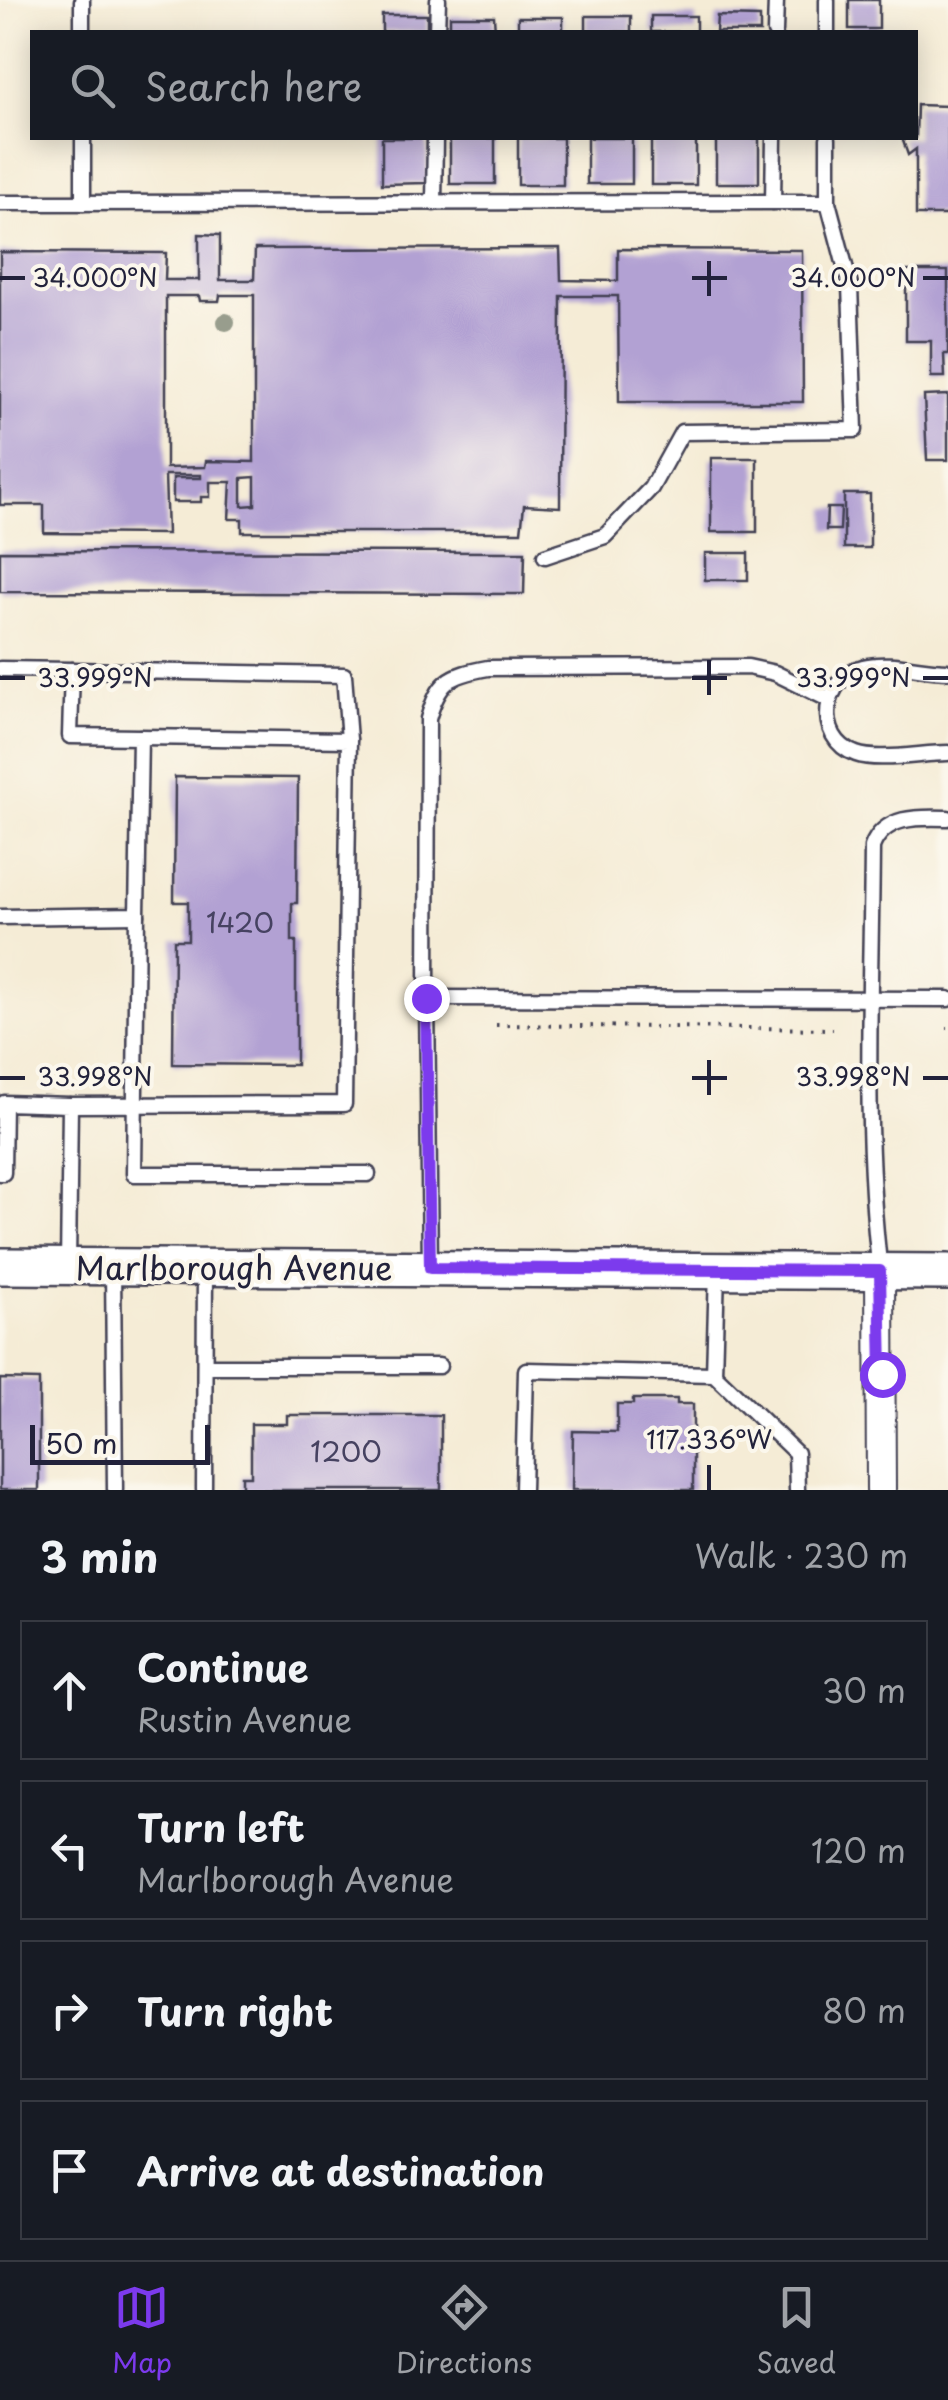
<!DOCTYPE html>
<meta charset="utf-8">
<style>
body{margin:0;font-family:"Playpen Sans",sans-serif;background:#20242c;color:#f1f3f6}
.scale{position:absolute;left:30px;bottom:25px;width:180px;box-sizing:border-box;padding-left:10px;border:5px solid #22223b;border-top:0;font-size:28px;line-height:35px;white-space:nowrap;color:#22223b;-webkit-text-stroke:8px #fbf7ec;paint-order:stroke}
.stop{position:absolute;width:30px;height:30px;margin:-22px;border:8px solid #7c3aed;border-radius:50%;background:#fff}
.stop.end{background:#7c3aed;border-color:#fff;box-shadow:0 2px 10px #0008}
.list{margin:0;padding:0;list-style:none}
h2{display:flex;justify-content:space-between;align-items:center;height:130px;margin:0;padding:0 40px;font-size:42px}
h2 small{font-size:32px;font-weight:400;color:#9ea1a6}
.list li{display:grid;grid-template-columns:65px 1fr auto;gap:30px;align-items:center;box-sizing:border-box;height:140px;margin:0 20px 20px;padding:0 20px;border:2px solid #363941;border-radius:0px}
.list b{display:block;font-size:38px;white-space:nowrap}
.list p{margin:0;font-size:32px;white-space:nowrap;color:#9ea1a6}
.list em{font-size:32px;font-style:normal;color:#9ea1a6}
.icon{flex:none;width:55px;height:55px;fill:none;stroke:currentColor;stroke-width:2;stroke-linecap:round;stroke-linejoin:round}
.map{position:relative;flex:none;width:948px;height:1490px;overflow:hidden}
.search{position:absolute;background:#171b24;box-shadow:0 5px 25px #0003;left:30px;right:30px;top:30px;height:110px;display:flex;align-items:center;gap:25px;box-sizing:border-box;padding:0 35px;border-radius:0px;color:#9ea1a6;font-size:38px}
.sheet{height:770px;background:#171b24}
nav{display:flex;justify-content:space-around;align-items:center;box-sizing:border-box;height:140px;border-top:2px solid #363941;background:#171b24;font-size:28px;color:#9ea1a6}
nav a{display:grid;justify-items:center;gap:5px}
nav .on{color:#7c3aed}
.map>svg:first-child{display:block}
</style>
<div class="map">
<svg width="948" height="1490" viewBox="0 0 948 1490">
<rect width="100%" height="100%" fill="#fbf7ec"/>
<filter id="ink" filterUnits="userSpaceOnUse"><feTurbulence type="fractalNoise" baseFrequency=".01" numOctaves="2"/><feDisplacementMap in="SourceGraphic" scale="20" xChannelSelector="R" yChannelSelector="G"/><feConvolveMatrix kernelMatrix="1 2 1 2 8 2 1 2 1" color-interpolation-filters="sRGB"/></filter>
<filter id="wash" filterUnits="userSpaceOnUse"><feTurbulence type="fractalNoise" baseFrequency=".0048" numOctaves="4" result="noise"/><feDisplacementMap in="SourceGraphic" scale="40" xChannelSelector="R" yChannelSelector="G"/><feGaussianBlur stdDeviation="2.25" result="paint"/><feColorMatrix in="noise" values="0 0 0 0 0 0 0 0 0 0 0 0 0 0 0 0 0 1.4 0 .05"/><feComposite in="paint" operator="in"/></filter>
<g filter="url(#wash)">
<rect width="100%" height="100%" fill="#f5ecd6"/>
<g id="blocks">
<g fill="#b2a1d3" fill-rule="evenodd">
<rect x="849" y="0" width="30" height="29"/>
<rect x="382" y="15" width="45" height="17"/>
<path d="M450 16H494L495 32H450Z"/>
<rect x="586" y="16" width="45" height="16"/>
<rect x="651" y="16" width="45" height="16"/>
<path d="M717 16 760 17V32H716Z"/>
<rect x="518" y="17" width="45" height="15"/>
<path d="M917 105 948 106V215H916V149L908 155 902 138H916Z"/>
<path d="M382 138H427V183L382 184Z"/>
<rect x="450" y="138" width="45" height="46"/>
<rect x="518" y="138" width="45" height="47"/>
<rect x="587" y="138" width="45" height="46"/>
<rect x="651" y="138" width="45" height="47"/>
<rect x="716" y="138" width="43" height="45"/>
<path d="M199 234 220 235V280H254L255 249 560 248 561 280 618 281V249L802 250 803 402H619L618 296H561L560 507 524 505 521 532H242V519H229L231 482H210V497H201V502H173V478H201V475H165L167 534 44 533V505H0V252L166 253 165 280H199ZM220 295H254V462L206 461 205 467 166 468V296H199L200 301H219ZM255 477V505L242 506V478Z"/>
<path d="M906 271H948V354H944L945 377H931V341H906Z"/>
<path d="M948 395V460H927L924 396Z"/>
<rect x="711" y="458" width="46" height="74"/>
<rect x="844" y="494" width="26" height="54"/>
<path d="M827 508H841L840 530H826Z"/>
<path d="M0 551 525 552 524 594 0 592Z"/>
<rect x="705" y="553" width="43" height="27"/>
<path d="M175 777 298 778 297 903H292V941H296V1065L173 1064 174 940H188V902H174Z"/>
<path d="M0 1379 39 1380V1490H0Z"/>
<path d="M633 1399H677V1404H693V1490H572L573 1431 617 1432V1404H633Z"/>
<path d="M287 1415H441V1490H242V1476H251V1424H287Z"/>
</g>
</g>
</g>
<g filter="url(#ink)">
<use href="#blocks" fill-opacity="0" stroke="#424052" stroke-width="2.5"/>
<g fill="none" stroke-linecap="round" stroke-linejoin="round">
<defs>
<g id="service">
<path d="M82 0V32"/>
<path d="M827 0V32"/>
<path d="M437 32 438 0"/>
<path d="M775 32 776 0"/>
<path d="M83 138V203"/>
<path d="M773 202 774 138"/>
<path d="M0 203 828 202V138"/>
<path d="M434 203 435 138"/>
<path d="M545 556 605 536 651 488 682 432 855 430 850 285 828 202"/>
<path d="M0 669 72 670 70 736 140 737 137 915 0 917"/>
<path d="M72 670 344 675 349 740"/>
<path d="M948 671C921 671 890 660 863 667 823 677 813 738 856 754 878 762 923 753 948 753"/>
<path d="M137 915 134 1174H368"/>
<path d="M427 998 948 999"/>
<path d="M70 1105 344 1104 349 740 140 737"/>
<path d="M0 1173H3L4 1103 70 1105 68 1266"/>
<path d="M113 1267 115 1490"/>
<path d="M430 1268 427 998 428 719C439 681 449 675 488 668L748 667 775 673 828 699"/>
<path d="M880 1271C863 1132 871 988 872 847 884 815 919 817 948 818"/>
<path d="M205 1366H439"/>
<path d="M714 1374 717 1271"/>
<path d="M204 1490 205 1267"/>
<path d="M523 1490 526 1370 714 1374 796 1453 797 1490"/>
</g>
<path id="minor" d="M880 1271 881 1490"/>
<path id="tertiary" d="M0 1266 948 1272"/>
</defs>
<use href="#service" stroke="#424052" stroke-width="19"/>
<use href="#minor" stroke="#424052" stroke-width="32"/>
<use href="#tertiary" stroke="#424052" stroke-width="40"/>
<g stroke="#424052" stroke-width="4" stroke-dasharray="2.5 8" stroke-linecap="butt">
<path d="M496 1025 833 1029"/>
<path d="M947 1028H948"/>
</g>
<use href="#service" stroke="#fff" stroke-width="14"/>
<use href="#minor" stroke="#fff" stroke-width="28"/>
<use href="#tertiary" stroke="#fff" stroke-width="35"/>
</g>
<circle fill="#989d8d" cx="226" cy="322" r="9"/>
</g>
<g fill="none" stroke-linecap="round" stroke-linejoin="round" filter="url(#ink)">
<path stroke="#7c3aed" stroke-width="12" d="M426 998 430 1268 880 1271 882 1374"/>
</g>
<path fill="none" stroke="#22223b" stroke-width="4" d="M709 261V296M0 278H25M692 278H727M923 278H948M709 660V695M0 678H25M692 678H727M923 678H948M709 1060V1095M0 1078H25M692 1078H727M923 1078H948M709 1465V1490"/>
<g text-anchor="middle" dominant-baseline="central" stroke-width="8" stroke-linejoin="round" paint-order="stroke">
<g font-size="28" fill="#464261">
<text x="240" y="921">1420</text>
<text x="346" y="1450">1200</text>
</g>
<g font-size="32" fill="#22223b" stroke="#fbf7ec">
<text x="234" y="1267">Marlborough Avenue</text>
</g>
</g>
<g font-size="25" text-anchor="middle" fill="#22223b" stroke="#fbf7ec" stroke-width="8" stroke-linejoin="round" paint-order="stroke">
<text x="95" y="287">34.000°N</text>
<text x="853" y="287">34.000°N</text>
<text x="95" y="687">33.999°N</text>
<text x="853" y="687">33.999°N</text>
<text x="95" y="1086">33.998°N</text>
<text x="853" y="1086">33.998°N</text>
<text x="709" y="1449">117.336°W</text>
</g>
</svg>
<div class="scale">50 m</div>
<div class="stop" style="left:882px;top:1374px"></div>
<div class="stop end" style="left:426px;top:998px"></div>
<div class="search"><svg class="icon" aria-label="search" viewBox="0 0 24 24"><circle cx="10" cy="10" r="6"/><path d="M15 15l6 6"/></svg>Search here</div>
</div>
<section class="sheet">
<h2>3 min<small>Walk · 230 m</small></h2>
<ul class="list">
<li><svg class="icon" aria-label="ahead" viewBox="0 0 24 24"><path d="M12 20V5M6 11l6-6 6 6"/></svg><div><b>Continue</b><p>Rustin Avenue</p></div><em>30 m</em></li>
<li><svg class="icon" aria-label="left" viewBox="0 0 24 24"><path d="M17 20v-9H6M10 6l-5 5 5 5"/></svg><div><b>Turn left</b><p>Marlborough Avenue</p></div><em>120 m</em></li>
<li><svg class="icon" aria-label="right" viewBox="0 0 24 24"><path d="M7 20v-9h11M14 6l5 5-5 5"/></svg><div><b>Turn right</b></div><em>80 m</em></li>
<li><svg class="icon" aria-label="arrive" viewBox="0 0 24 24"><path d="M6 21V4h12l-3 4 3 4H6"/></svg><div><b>Arrive at destination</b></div></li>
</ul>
</section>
<nav>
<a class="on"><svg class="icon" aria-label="map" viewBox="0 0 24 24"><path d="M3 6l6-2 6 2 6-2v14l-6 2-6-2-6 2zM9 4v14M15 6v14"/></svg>Map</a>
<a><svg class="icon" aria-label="directions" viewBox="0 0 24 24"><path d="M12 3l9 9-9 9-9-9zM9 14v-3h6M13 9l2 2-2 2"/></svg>Directions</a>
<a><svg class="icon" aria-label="saved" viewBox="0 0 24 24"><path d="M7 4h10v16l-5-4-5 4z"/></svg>Saved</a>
</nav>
